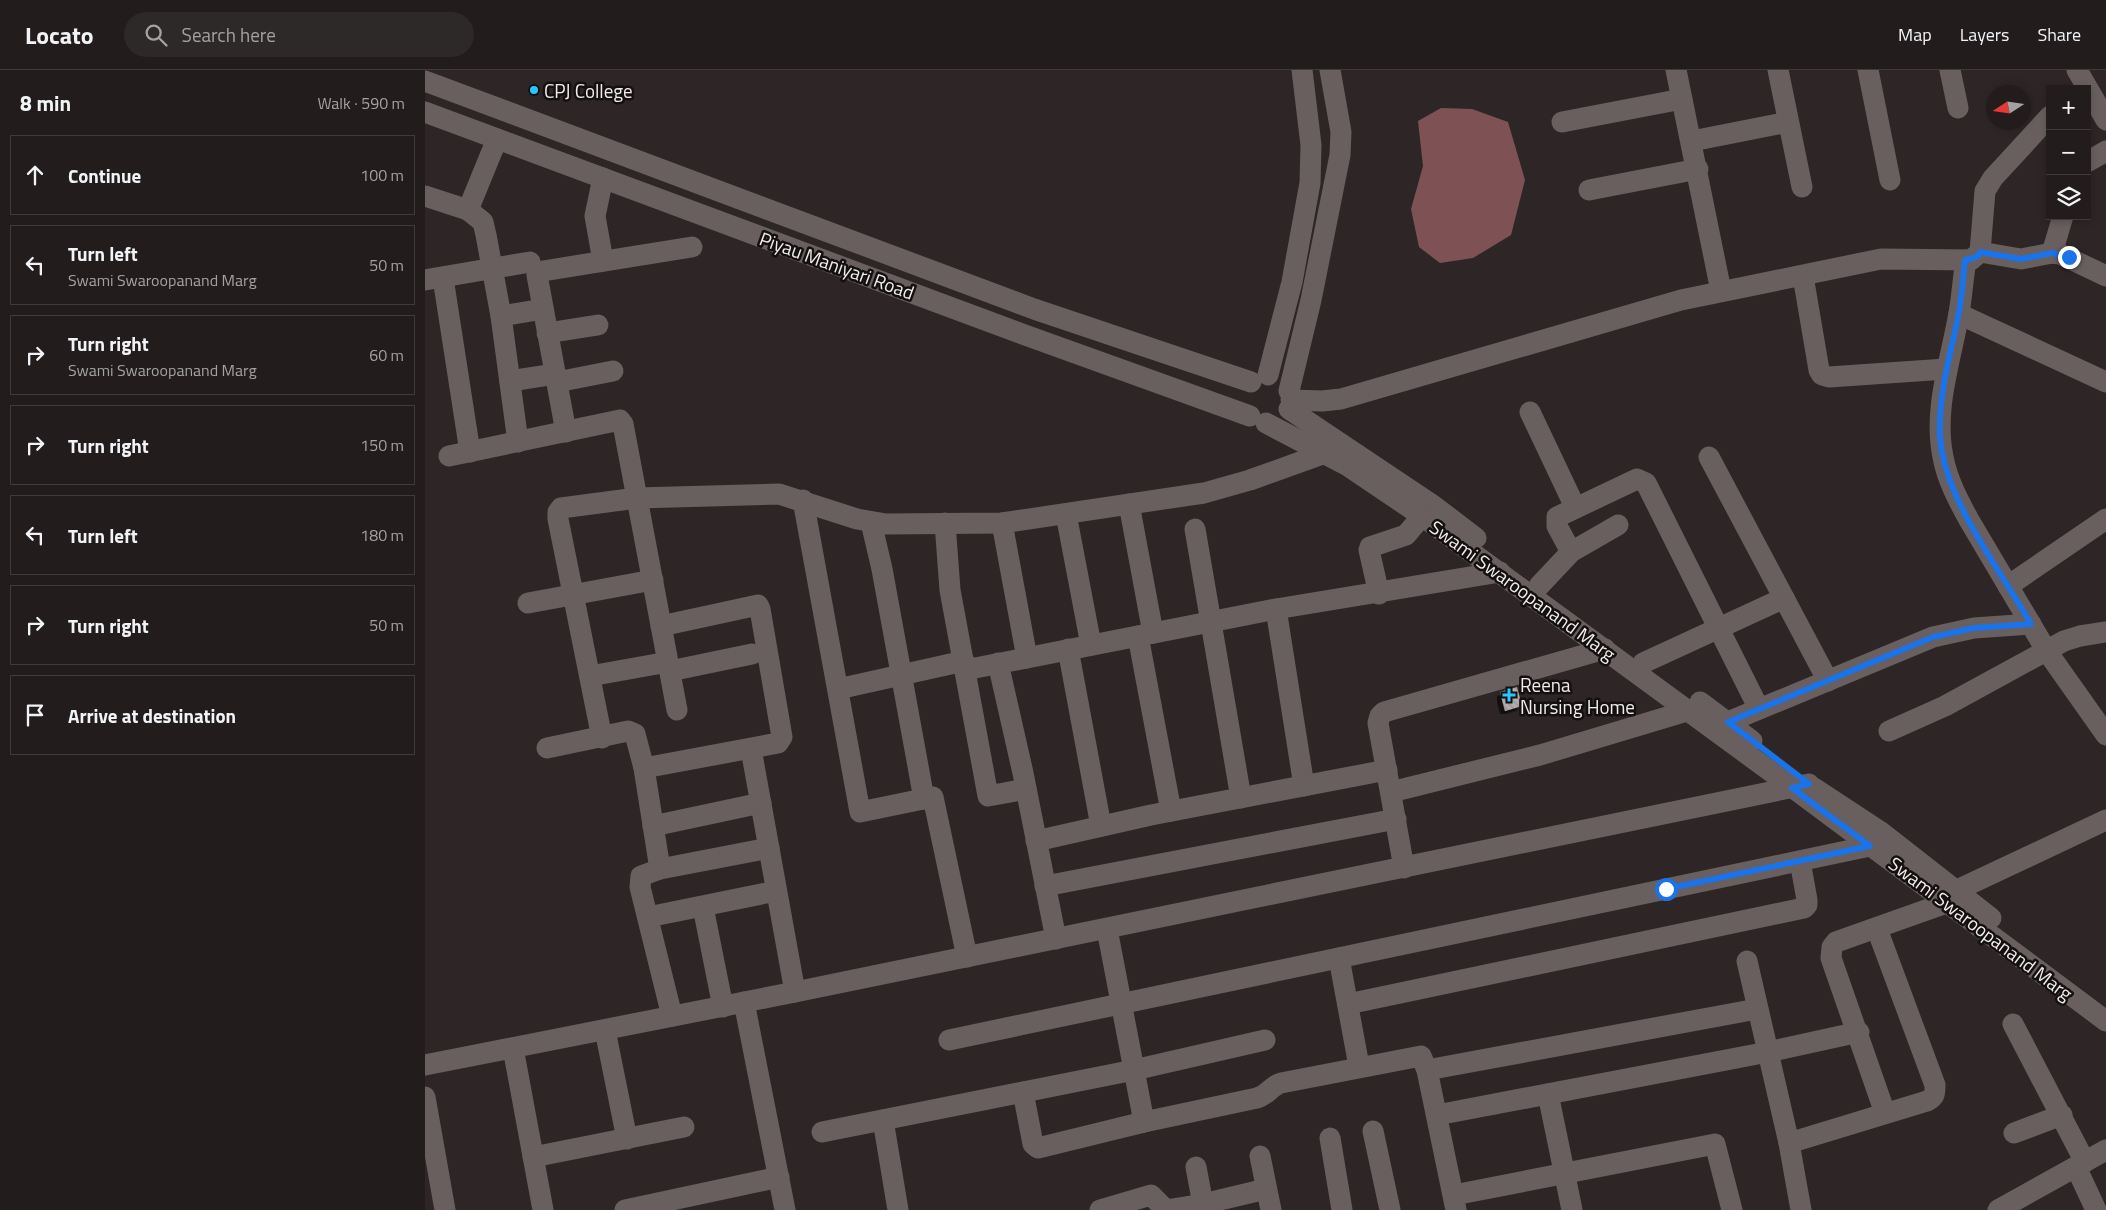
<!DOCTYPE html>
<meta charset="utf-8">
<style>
body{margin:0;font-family:"Titillium Web",sans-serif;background:#2e2929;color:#f1f3f6}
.controls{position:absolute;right:15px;top:15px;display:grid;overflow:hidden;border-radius:0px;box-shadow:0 2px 8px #0003}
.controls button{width:45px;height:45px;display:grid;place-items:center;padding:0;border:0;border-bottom:1px solid #3f3a3b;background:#221c1c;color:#f1f3f6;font:25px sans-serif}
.compass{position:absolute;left:1561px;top:15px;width:45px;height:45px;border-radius:50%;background:#221c1c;box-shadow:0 2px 8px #0003;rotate:258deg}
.stop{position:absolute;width:15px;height:15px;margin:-11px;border:4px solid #1a73e8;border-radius:50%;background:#fff}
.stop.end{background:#1a73e8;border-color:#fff;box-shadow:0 1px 5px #0008}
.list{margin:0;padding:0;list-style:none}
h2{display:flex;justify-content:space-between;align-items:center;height:65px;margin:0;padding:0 20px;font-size:21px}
h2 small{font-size:16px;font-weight:400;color:#a2a1a3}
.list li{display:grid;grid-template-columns:32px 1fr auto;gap:15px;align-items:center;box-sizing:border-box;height:80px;margin:0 10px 10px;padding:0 10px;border:1px solid #3f3a3b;border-radius:0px}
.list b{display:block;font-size:19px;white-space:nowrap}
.list p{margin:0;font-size:16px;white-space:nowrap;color:#a2a1a3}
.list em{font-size:16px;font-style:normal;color:#a2a1a3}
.icon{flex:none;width:28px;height:28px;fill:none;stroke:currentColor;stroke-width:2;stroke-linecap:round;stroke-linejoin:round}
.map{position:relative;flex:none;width:1681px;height:1140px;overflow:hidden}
header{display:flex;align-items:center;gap:30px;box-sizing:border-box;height:70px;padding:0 25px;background:#221c1c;border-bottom:1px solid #3f3a3b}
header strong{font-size:24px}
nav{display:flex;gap:28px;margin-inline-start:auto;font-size:18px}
.search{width:350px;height:45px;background:#2e2929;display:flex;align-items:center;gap:12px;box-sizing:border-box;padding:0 18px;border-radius:28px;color:#a2a1a3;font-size:19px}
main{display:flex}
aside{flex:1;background:#221c1c}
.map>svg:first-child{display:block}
</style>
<header>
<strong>Locato</strong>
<div class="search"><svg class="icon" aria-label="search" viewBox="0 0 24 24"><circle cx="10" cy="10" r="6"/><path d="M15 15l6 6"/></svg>Search here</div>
<nav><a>Map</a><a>Layers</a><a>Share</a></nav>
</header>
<main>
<aside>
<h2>8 min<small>Walk · 590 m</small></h2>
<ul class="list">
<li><svg class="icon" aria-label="ahead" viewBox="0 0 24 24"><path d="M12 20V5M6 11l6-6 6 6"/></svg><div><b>Continue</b></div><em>100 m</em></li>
<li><svg class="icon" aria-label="left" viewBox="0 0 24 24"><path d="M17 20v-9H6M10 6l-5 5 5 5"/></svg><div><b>Turn left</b><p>Swami Swaroopanand Marg</p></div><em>50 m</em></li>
<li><svg class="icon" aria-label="right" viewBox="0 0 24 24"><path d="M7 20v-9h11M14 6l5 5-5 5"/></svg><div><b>Turn right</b><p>Swami Swaroopanand Marg</p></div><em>60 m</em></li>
<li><svg class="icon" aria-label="right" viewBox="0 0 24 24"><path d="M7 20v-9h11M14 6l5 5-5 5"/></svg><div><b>Turn right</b></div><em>150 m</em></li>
<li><svg class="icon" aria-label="left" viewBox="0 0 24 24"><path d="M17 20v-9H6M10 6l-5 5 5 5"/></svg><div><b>Turn left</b></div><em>180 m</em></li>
<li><svg class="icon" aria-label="right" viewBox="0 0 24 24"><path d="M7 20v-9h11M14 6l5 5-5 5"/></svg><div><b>Turn right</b></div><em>50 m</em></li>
<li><svg class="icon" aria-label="arrive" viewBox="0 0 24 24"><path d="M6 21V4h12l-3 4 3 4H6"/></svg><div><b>Arrive at destination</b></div></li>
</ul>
</aside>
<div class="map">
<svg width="1681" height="1140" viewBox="0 0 1681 1140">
<defs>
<pattern id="building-back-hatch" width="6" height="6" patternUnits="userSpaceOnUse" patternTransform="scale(1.25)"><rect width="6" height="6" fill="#b5abab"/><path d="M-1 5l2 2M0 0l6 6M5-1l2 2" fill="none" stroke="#9a9292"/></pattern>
<filter id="shadow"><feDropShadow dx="-4.5" dy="4.5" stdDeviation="0" flood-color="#0009"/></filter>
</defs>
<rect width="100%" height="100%" fill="#2e2626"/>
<path fill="#7e5254" d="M1016 38 1047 39 1083 52 1100 110 1086 165 1048 188 1015 193 994 177 986 139 998 96 993 51Z"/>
<path fill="url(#building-back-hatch)" filter="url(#shadow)" d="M1092 617 1097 636 1080 641 1075 622Z"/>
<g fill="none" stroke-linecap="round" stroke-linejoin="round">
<g stroke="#695f5f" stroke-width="21">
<path d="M1251 0 1296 221"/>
<path d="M1353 0 1377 117"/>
<path d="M1443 0 1465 110"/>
<path d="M1525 0 1533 38"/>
<path d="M1652 0 1681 50"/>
<path d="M0 11 609 239 826 312"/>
<path d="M0 42 600 265 825 346"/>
<path d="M1137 52 1257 29"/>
<path d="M72 69 43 140 58 152 61 165 76 246 93 372"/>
<path d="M1267 71 1363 52"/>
<path d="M1662 92 1681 81"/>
<path d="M1164 120 1273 99"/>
<path d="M0 126 43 140"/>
<path d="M1555 182 1596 189 1627 183 1635 184 1681 206"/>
<path d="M1627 183 1638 146"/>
<path d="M1541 190C1538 208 1537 226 1534 243 1526 290 1508 339 1518 387 1522 409 1533 430 1544 450L1621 580 1681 665"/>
<path d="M178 191 170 146 178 108"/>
<path d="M1378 206 1394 300 1397 305 1404 307 1521 299"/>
<path d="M18 208 45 382"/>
<path d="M0 210 105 192"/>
<path d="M1534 244 1681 312"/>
<path d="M76 246 118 239"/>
<path d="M122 263 173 255"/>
<path d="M843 305 867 212 885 113 886 75 877 0"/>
<path d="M85 311 130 304"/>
<path d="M132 312 188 301"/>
<path d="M864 321 886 230 915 85 916 62 905 0"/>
<path d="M866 330 897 331 916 329 1256 230 1456 189 1546 190 1555 182 1560 121 1568 108 1625 46"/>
<path d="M864 339 1009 436 1051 468"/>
<path d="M1105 342 1150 437"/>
<path d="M841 353 923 396 997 446 1352 706 1681 951"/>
<path d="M141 362 112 205 118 201 267 177"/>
<path d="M24 386 195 350 198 354 252 640"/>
<path d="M1284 387 1403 611"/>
<path d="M378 430 435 742 508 727 542 887"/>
<path d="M704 434 728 563"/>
<path d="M641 444 666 575"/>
<path d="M446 452 457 499 499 729"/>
<path d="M520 453 525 520 563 726 601 719"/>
<path d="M577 453 602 588"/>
<path d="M770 459 816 728"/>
<path d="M1146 482 1132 456V447L1212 409 1221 413 1334 639"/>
<path d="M1114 516 1146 482 1193 455"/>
<path d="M1583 516 1681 449"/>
<path d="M954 524 944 480 945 477 981 465 997 446"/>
<path d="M103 533 228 510"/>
<path d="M851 539 879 716"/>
<path d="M713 566 746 741"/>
<path d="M643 579 676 756"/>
<path d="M573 593 598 703 631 869"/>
<path d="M1218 593 1359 528"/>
<path d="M540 600 851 539 1075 502"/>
<path d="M245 601 327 584"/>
<path d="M165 606 243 592"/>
<path d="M413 619 539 591"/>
<path d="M1275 632 1327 671"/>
<path d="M1303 652 1508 567 1549 558 1606 554"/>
<path d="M1464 661 1520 636 1639 571 1655 566 1681 562"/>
<path d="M177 668 133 449V442L136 438 212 428 354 424 432 449 461 454 577 453 779 423 825 410 900 383"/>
<path d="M122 678 203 661 210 664 219 698 235 799 216 806 215 817 247 946"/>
<path d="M326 679 370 922"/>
<path d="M219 698 353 673 357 667 335 539 333 535 236 556"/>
<path d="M1389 718 1456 762 1566 848"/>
<path d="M966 722 1115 685 1262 641"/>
<path d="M228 756 336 733"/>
<path d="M611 771 726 745 962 700"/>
<path d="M979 798 953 653 955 646 959 642 1180 579"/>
<path d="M235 799 344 778"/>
<path d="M620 816 971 749"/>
<path d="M1530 821 1681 750"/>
<path d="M278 837 298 937"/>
<path d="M223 847 351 821"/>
<path d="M682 859 719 1052"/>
<path d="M914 888 934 996"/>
<path d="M1322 891 1364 1073 1376 1140"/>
<path d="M319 932 360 1140"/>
<path d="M923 934 1379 838 1382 835V830L1375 791"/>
<path d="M1588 954 1660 1092"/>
<path d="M180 960 202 1069"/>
<path d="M524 970 1445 776"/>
<path d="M88 978 118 1140"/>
<path d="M0 995 370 922 1384 714"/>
<path d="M1002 1000 1332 939"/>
<path d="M598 1022 608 1074 613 1078 719 1052 832 1028C843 1025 846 1016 856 1013L996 986 1002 1000 1031 1140"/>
<path d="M1123 1024 1147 1140"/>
<path d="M0 1027 20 1140"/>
<path d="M1460 1043 1406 888 1407 877 1411 872 1521 833"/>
<path d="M1012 1045 1343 982 1434 962"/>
<path d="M458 1050 473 1140"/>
<path d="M948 1061 965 1140"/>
<path d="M397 1062 709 1000 840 970"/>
<path d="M1589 1063 1637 1045"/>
<path d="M905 1068 917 1140"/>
<path d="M1364 1073 1502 1031C1510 1027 1510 1024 1510 1015L1452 859"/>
<path d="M835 1086 846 1140"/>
<path d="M108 1087 259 1057"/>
<path d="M771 1097 779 1140"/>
<path d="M1651 1097 1671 1140"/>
<path d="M1029 1125 1290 1074 1307 1140"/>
<path d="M200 1140 354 1107"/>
<path d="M675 1140 726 1125 741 1140 778 1134 841 1119"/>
<path d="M1573 1140 1681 1080"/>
</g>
</g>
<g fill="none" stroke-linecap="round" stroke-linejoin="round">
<path stroke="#1a73e8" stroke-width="6" d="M1241 819 1445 776 1367 718 1384 714 1303 652 1508 567 1549 558 1606 554C1576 501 1519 429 1515 367 1513 327 1525 286 1533 247 1537 228 1538 209 1540 190L1552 187 1555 182 1596 189 1627 183 1644 187"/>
</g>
<g fill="#26c9fe" stroke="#141010" stroke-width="2">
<circle cx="109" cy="20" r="5"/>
<path d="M1081.5 617.5h5v5h5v5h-5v5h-5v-5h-5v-5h5z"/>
</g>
<g text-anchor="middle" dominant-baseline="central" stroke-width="5" stroke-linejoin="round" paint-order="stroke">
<g font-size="19" fill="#f1ebeb" stroke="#141010" text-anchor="start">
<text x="119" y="20">CPJ College</text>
<text x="1095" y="614">Reena<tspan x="1095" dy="22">Nursing Home</tspan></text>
</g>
<g font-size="19" fill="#f1ebeb" stroke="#141010">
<text transform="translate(412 195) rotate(20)">Piyau Maniyari Road</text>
<text transform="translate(1098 520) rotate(36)">Swami Swaroopanand Marg</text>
<text transform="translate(1556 858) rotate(37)">Swami Swaroopanand Marg</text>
</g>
</g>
</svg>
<div class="controls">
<button>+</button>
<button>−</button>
<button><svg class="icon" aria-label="layers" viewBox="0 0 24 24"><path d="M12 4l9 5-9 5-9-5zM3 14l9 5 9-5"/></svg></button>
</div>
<svg class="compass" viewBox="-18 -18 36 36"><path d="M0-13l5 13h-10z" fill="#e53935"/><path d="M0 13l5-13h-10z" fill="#a2a1a3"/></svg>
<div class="stop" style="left:1241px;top:819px"></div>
<div class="stop end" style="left:1644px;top:187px"></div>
</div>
</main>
